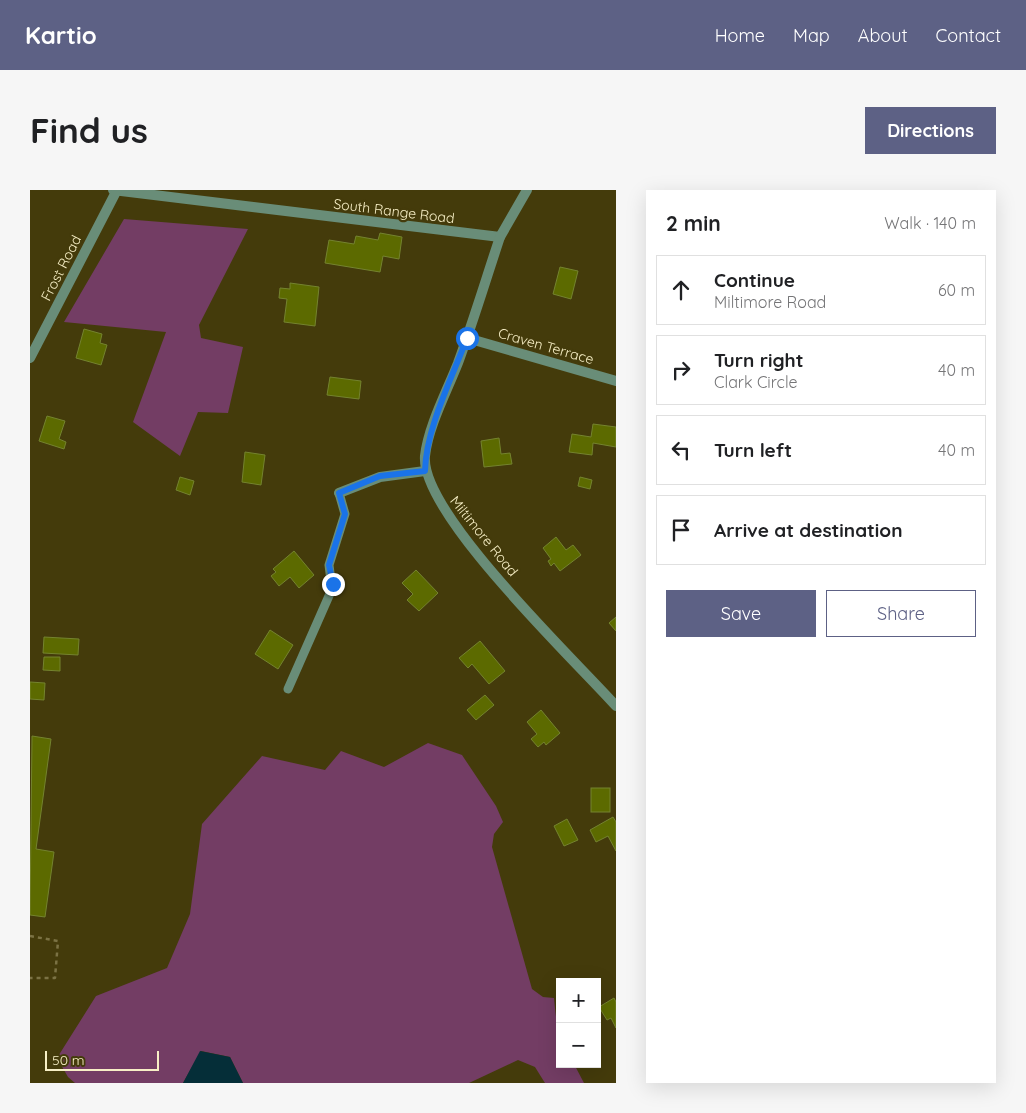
<!DOCTYPE html>
<meta charset="utf-8">
<style>
body{margin:0;font-family:Quicksand,sans-serif;background:#f6f6f6;color:#202124}
.controls{position:absolute;right:15px;bottom:15px;display:grid;overflow:hidden;border-radius:0px;box-shadow:0 5px 20px #0002}
.controls button{width:45px;height:45px;display:grid;place-items:center;padding:0;border:0;border-bottom:1px solid #e0e0e0;background:#fff;color:#202124;font:25px sans-serif}
.scale{position:absolute;left:15px;bottom:12px;width:114px;box-sizing:border-box;padding-left:5px;border:2px solid #f7efc6;border-top:0;font-size:14px;line-height:18px;white-space:nowrap;color:#f7efc6;-webkit-text-stroke:4px #443b0b;paint-order:stroke}
.stop{position:absolute;width:15px;height:15px;margin:-11px;border:4px solid #1a73e8;border-radius:50%;background:#fff}
.stop.end{background:#1a73e8;border-color:#fff;box-shadow:0 1px 5px #0008}
.list{margin:0;padding:0;list-style:none}
h2{display:flex;justify-content:space-between;align-items:center;height:65px;margin:0;padding:0 20px;font-size:21px}
h2 small{font-size:16px;font-weight:400;color:#757577}
.list li{display:grid;grid-template-columns:32px 1fr auto;gap:15px;align-items:center;box-sizing:border-box;height:70px;margin:0 10px 10px;padding:0 10px;border:1px solid #e0e0e0;border-radius:0px}
.list b{display:block;font-size:19px;white-space:nowrap}
.list p{margin:0;font-size:16px;white-space:nowrap;color:#757577}
.list em{font-size:16px;font-style:normal;color:#757577}
.actions{display:flex;gap:10px;padding:15px 20px}
.actions a{flex:1;padding:11px 0;border:1px solid #5d6185;border-radius:0px;text-align:center;font-size:18px;color:#5d6185}
.actions .main{background:#5d6185;color:#fff}
.icon{flex:none;width:28px;height:28px;fill:none;stroke:currentColor;stroke-width:2;stroke-linecap:round;stroke-linejoin:round}
.map{position:relative;flex:none;width:586px;height:893px;overflow:hidden;border-radius:0px}
header{display:flex;align-items:center;gap:30px;box-sizing:border-box;height:70px;padding:0 25px;background:#5d6185;color:#fff}
header strong{font-size:24px}
nav{display:flex;gap:28px;margin-inline-start:auto;font-size:18px}
.intro{display:flex;align-items:center;justify-content:space-between;box-sizing:border-box;height:120px;padding:0 30px}
h1{margin:0;font-size:35px}
.button{padding:12px 22px;border-radius:0px;background:#5d6185;color:#fff;font-size:18px;font-weight:700}
main{display:flex;gap:30px;padding:0 30px}
aside{flex:1;background:#fff;border-radius:0px;box-shadow:0 5px 20px #0002}
.map>svg:first-child{display:block}
</style>
<header>
<strong>Kartio</strong>
<nav><a>Home</a><a>Map</a><a>About</a><a>Contact</a></nav>
</header>
<div class="intro"><h1>Find us</h1><a class="button">Directions</a></div>
<main>
<div class="map">
<svg width="586" height="893" viewBox="0 0 586 893">
<rect width="100%" height="100%" fill="#443b0b"/>
<g fill="#733d64">
<path d="M94 29 218 39 169 135 171 148 213 157 198 223 168 222 150 266 103 232 136 142 34 132Z"/>
<path d="M398 553 432 565 466 616 473 632 464 644 462 657 502 799 513 807 524 808C526 831 530 851 530 874H544L554 893H515L505 877 488 870 439 893H213L200 867 171 861 153 893H45L38 887 27 868 66 806 137 778 160 724 172 634 232 566 295 580 311 561 354 577Z"/>
</g>
<path fill="#052e38" d="M170 861 200 867 213 893H153Z"/>
<g fill="#5c6a00" stroke="#74832f">
<path d="M350 43 372 47 369 69 353 66 350 82 295 73 299 50 324 54 326 46 348 50Z"/>
<path d="M530 77 548 81 541 109 523 104Z"/>
<path d="M260 93 289 97 285 136 254 132 257 109 249 108 250 98 260 99Z"/>
<path d="M54 139 72 144 70 153 77 155 71 175 46 168Z"/>
<path d="M300 187 331 191 329 209 297 205Z"/>
<path d="M17 226 35 231 29 249 36 252 34 259 9 251Z"/>
<path d="M563 234 586 237V257L563 253 562 265 539 262 542 244 561 247Z"/>
<path d="M469 248 471 264 480 263 482 274 454 277 451 251Z"/>
<path d="M215 262 235 265 231 295 212 292Z"/>
<path d="M150 287 164 291 160 305 146 300Z"/>
<path d="M550 287 562 290 560 299 548 296Z"/>
<path d="M526 347 536 360 543 355 551 365 530 381 524 373 521 376 518 371 521 369 513 358Z"/>
<path d="M264 361 284 385 269 398 260 387 249 396 241 386 246 382 243 379Z"/>
<path d="M386 380 408 403 389 421 377 410 383 404 372 393Z"/>
<path d="M586 427V441L579 433Z"/>
<path d="M240 440 263 455 248 479 225 464Z"/>
<path d="M14 447 49 449 48 465 13 463Z"/>
<path d="M450 451 475 481 459 494 442 474 438 478 429 468Z"/>
<path d="M14 467H30V481L13 480Z"/>
<path d="M0 492 15 493 14 510 0 509Z"/>
<path d="M455 505 464 515 446 530 437 520Z"/>
<path d="M511 520 530 543 516 555 514 552 508 557 501 549 507 544 497 532Z"/>
<path d="M2 546 21 549 6 659 24 662 15 727 0 725Z"/>
<rect x="561" y="598" width="19" height="24"/>
<path d="M583 627 586 632V661L578 646 566 652 560 640Z"/>
<path d="M537 629 548 650 534 656 524 636Z"/>
<path d="M584 808 586 812V838L581 828 577 830 569 817Z"/>
</g>
<g fill="none" stroke-linecap="round" stroke-linejoin="round">
<path stroke="#7b7244" stroke-width="2.5" stroke-dasharray="4 4" stroke-linecap="butt" d="M0 746 28 751 25 788H0"/>
<path stroke="#698d78" stroke-width="9" d="M258 499 302 399 299 375 315 324 309 303"/>
<g stroke="#698d78" stroke-width="10">
<path d="M83 0 470 47 497 0"/>
<path d="M470 47C456 89 443 132 428 173 417 201 398 237 395 266 390 323 545 470 586 516"/>
<path d="M437 148 586 191"/>
<path d="M0 168 87 0"/>
<path d="M309 303 350 287 395 281"/>
</g>
</g>
<g fill="none" stroke-linecap="round" stroke-linejoin="round">
<path stroke="#1a73e8" stroke-width="6" d="M303 394 299 375 315 324 309 303 350 286 395 281C396 238 422 188 437 148"/>
</g>
<g text-anchor="middle" dominant-baseline="central" stroke-width="4.5" stroke-linejoin="round" paint-order="stroke">
<g font-size="14" fill="#f7efc6" stroke="#443b0b">
<text transform="translate(364 21) rotate(7)">South Range Road</text>
<text transform="translate(31 78) rotate(-63)">Frost Road</text>
<text transform="translate(516 156) rotate(16)">Craven Terrace</text>
<text transform="translate(454 346) rotate(51)">Miltimore Road</text>
</g>
</g>
</svg>
<div class="controls">
<button>+</button>
<button>−</button>
</div>
<div class="scale">50 m</div>
<div class="stop" style="left:437px;top:148px"></div>
<div class="stop end" style="left:303px;top:394px"></div>
</div>
<aside>
<h2>2 min<small>Walk · 140 m</small></h2>
<ul class="list">
<li><svg class="icon" aria-label="ahead" viewBox="0 0 24 24"><path d="M12 20V5M6 11l6-6 6 6"/></svg><div><b>Continue</b><p>Miltimore Road</p></div><em>60 m</em></li>
<li><svg class="icon" aria-label="right" viewBox="0 0 24 24"><path d="M7 20v-9h11M14 6l5 5-5 5"/></svg><div><b>Turn right</b><p>Clark Circle</p></div><em>40 m</em></li>
<li><svg class="icon" aria-label="left" viewBox="0 0 24 24"><path d="M17 20v-9H6M10 6l-5 5 5 5"/></svg><div><b>Turn left</b></div><em>40 m</em></li>
<li><svg class="icon" aria-label="arrive" viewBox="0 0 24 24"><path d="M6 21V4h12l-3 4 3 4H6"/></svg><div><b>Arrive at destination</b></div></li>
</ul>
<div class="actions"><a class="main">Save</a><a>Share</a></div>
</aside>
</main>
